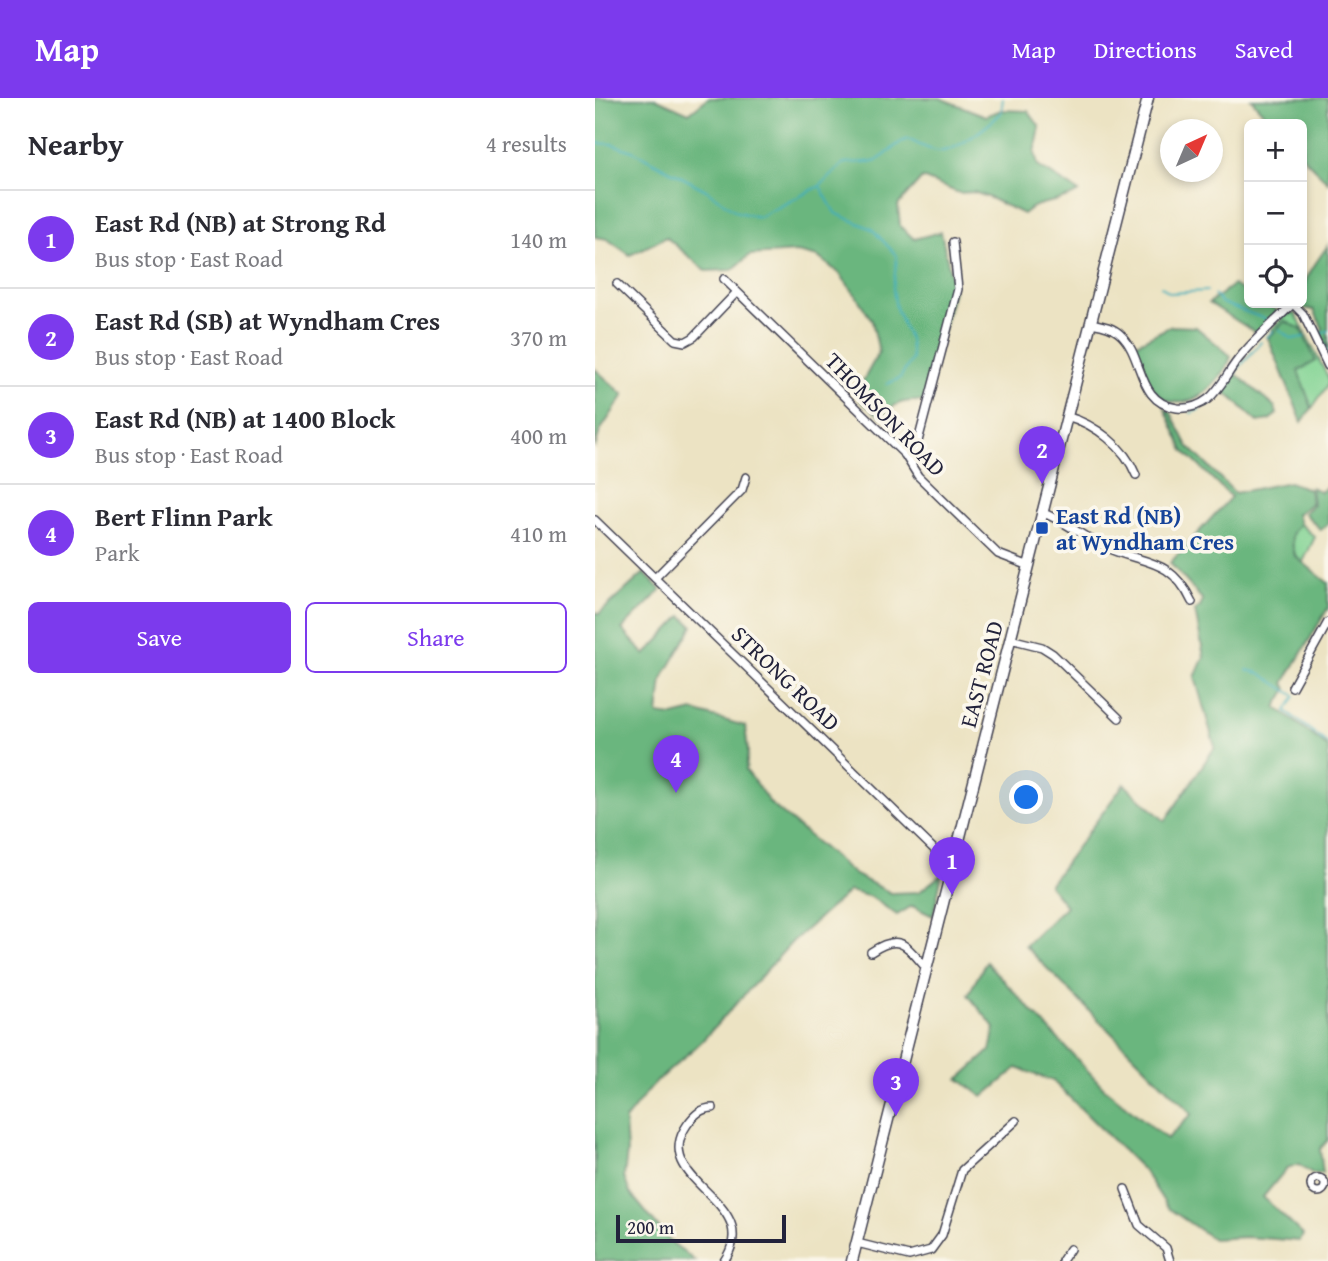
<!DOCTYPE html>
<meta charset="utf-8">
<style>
body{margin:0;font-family:"Gentium Book Plus",serif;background:#f7f7f7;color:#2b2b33}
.controls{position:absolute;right:21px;top:21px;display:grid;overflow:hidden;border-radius:10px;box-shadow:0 4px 10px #0003}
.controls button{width:63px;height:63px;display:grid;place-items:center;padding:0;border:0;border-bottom:2px solid #e1e1e2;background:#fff;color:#2b2b33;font:35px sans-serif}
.compass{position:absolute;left:565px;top:21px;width:63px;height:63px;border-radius:50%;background:#fff;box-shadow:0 4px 10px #0003;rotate:44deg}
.scale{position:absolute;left:21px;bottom:18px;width:170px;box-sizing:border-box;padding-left:7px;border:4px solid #22223b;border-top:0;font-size:19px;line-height:24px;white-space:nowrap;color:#22223b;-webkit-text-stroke:5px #fbf7ec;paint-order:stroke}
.you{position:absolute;left:432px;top:700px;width:24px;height:24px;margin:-18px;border:5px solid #fff;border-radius:50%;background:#1a73e8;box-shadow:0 0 0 10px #1a73e833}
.badge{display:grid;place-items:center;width:46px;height:46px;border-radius:50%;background:#7c3aed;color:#fff;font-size:23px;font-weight:700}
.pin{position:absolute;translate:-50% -58px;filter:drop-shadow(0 2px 4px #0008)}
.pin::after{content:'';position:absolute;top:37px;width:24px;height:21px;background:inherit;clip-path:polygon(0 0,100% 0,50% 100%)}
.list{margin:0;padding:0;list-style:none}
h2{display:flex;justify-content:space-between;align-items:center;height:91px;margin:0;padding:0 28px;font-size:30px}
h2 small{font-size:23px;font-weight:400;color:#7c7c81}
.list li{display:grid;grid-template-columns:46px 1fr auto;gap:21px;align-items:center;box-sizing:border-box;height:98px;padding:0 28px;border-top:2px solid #e1e1e2}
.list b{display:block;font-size:26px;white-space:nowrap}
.list p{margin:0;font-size:23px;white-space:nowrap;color:#7c7c81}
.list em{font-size:23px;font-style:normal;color:#7c7c81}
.actions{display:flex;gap:14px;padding:21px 28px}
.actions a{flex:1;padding:16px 0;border:2px solid #7c3aed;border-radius:10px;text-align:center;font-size:24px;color:#7c3aed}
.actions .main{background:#7c3aed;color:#fff}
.icon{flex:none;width:38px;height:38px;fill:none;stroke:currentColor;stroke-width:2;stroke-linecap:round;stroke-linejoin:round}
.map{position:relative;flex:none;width:733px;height:1163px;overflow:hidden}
header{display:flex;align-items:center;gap:42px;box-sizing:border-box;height:98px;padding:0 35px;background:#7c3aed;color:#fff}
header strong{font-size:33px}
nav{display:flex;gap:38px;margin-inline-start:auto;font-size:24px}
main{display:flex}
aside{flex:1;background:#fff}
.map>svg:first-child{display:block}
</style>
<header>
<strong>Map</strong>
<nav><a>Map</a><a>Directions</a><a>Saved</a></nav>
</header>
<main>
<aside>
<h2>Nearby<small>4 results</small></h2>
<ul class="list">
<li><span class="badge">1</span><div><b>East Rd (NB) at Strong Rd</b><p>Bus stop · East Road</p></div><em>140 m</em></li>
<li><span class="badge">2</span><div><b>East Rd (SB) at Wyndham Cres</b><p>Bus stop · East Road</p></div><em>370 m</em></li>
<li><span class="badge">3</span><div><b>East Rd (NB) at 1400 Block</b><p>Bus stop · East Road</p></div><em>400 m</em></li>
<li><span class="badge">4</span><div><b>Bert Flinn Park</b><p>Park</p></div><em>410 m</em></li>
</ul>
<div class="actions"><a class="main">Save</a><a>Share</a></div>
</aside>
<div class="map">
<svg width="733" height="1163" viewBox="0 0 733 1163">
<rect width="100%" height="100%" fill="#fbf7ec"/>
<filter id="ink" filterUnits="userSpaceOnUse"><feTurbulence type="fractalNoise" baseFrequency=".0143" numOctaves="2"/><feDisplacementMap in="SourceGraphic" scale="14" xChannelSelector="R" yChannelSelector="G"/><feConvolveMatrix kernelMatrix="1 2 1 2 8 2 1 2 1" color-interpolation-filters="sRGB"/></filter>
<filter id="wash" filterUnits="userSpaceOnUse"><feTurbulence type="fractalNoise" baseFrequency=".00686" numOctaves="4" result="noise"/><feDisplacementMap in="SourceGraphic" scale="28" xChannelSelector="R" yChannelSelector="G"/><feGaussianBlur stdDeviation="1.57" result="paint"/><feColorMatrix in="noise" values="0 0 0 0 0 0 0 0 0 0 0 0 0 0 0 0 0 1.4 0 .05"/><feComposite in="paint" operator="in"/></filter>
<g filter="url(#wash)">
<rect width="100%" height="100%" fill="#ece3c3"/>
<g fill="#84d494" stroke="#537b68" stroke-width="2">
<path d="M700 215 733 279V287L717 310 704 280 690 223 679 234 677 231 692 216Z"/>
<path d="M705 426 720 439 707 466C698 456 695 445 698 431Z"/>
</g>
<g fill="#6bb67e" stroke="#466c5c" stroke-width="2">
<path d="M0 0H60L94 15 113 0H345L391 18 406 12 433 13 445 29 440 55 443 68 484 94C463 107 444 101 428 116L395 100 379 94 364 95 327 80 303 107 305 128 319 141 346 134 359 192 330 304C312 301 299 304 286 319L266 304 264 290 284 254 277 223 262 199 244 175 223 159 202 154 155 157 137 172 111 173 71 139 35 157 12 141 0 139Z"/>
<path d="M733 0V84L707 58V26H678L656 1Z"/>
<path d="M733 147V252L725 236 728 231 719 212 708 210C702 186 720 167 733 147Z"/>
<path d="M638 187 654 196V205H669L683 213 661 235 614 205Z"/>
<path d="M690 223 706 231 721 263 703 273 717 310 707 324 673 240Z"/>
<path d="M576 228 601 229 636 258C629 283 590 323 562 295 550 282 548 262 540 246Z"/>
<path d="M0 271 29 297 5 333 0 350Z"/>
<path d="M641 276 680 309 682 316 674 322 663 324 629 293Z"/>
<path d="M570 311 575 313 593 348 640 395 694 384 714 391 716 406 702 416 705 426C693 435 697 444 700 458L733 485V510L689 585 692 591 681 609 733 649V1042L725 1051 728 1075 718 1076 704 1066 692 1070 668 1099 708 1137 705 1143 651 1139 618 1141 573 1110 549 1073 458 983 422 970 388 999 364 981 395 953 400 930 373 897 391 864 510 991 572 1041 597 1016 430 848 471 808 454 787 529 686 570 723 620 649 600 579 609 559 600 513 606 508 607 501 575 465 636 399 589 353Z"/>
<path d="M733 387V426L726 432 709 415 718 407 716 389 726 394Z"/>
<path d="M49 475 66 492 27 531 50 557 87 518 98 528 67 581 63 616 78 618 98 613 150 628 153 653 151 672 175 705 260 777 296 795 324 794 347 776 338 818 317 808 302 817 276 799 254 793 197 844 107 943 56 989 30 1022 32 1054 29 1079 35 1095 74 1142 100 1163H0V514L4 516Z"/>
</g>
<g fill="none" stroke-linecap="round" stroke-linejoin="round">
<g stroke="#40afbb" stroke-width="2">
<path d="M522 0H535"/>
<path d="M0 45 17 46 40 54 111 92 142 114 164 119 225 88 249 65C261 63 272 67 284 61 295 55 300 45 313 41 323 46 332 52 344 53 360 55 395 26 406 15L408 0"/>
<path d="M226 90 240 115 277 131 302 158 298 191 301 210 315 243 317 261 305 280 292 286"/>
<path d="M566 188 575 195 612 193"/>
<path d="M619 197 627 205 673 222"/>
<path d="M685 232 697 241 709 239"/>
<path d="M725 236 733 233"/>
<path d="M672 239 678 233"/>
<path d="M728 247 733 257"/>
<path d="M612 307 666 244"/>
<path d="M596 315 605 311"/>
<path d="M652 572 665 575 700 598 691 613 733 646"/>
</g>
</g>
</g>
<g filter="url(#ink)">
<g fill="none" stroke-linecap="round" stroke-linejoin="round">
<defs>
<g id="street">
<path d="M129 181 310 357 323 378 403 456 432 467"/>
<path d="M22 186 80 242 90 244 99 239 141 195"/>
<path d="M698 206 708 216 733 268"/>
<path d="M496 225C506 227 518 229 526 237 549 259 542 305 582 310 593 311 604 308 613 301 627 290 634 271 646 258 662 239 681 222 699 205"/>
<path d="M471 318C500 326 530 349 541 377"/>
<path d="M317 366 363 191 358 144"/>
<path d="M446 414C468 422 487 438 508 448 546 467 575 457 597 504"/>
<path d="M0 422 347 759 357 763"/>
<path d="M60 480 147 392 151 379"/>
<path d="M415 541 447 549 458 556 524 620"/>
<path d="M697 589 733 524"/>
<path d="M276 854C306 834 311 848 332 871"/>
<path d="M118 1010C106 1010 99 1017 92 1027 53 1084 171 1102 129 1163"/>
<circle cx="723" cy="1087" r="7"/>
<path d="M530 1091 544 1127 571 1150 575 1163"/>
<path d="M262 1145 314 1158 336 1152 347 1137 367 1072 421 1023"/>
<path d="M467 1163 475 1151"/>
</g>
<path id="secondary" d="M257 1163 553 0"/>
</defs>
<use href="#street" stroke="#403f4f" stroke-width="10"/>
<use href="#secondary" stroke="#403f4f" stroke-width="13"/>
<use href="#street" stroke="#fff" stroke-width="7"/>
<use href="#secondary" stroke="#fff" stroke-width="10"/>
</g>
</g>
<rect fill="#1a4fb4" stroke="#fbf7ec" stroke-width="2.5" x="440" y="423" width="14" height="14" rx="3.5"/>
<g text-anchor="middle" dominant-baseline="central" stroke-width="7" stroke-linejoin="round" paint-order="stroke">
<g font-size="23" fill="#22223b" stroke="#fbf7ec">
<text transform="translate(291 316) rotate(46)">THOMSON ROAD</text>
<text transform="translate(386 576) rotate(-75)">EAST ROAD</text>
<text transform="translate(191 580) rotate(44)">STRONG ROAD</text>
</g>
<g font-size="23" font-weight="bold" fill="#164399" stroke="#fbf7ec" text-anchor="start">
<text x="461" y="417">East Rd (NB)<tspan x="461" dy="26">at Wyndham Cres</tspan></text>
</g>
</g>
</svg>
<div class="controls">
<button>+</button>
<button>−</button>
<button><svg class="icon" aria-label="locate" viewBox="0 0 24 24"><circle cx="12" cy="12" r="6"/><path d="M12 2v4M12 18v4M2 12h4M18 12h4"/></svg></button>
</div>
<svg class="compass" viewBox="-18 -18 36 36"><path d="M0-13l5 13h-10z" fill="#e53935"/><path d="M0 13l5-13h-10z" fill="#7c7c81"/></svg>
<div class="scale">200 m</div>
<div class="you"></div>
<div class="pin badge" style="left:357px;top:797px">1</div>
<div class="pin badge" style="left:447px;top:386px">2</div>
<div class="pin badge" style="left:301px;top:1018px">3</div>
<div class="pin badge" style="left:81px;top:695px">4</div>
</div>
</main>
